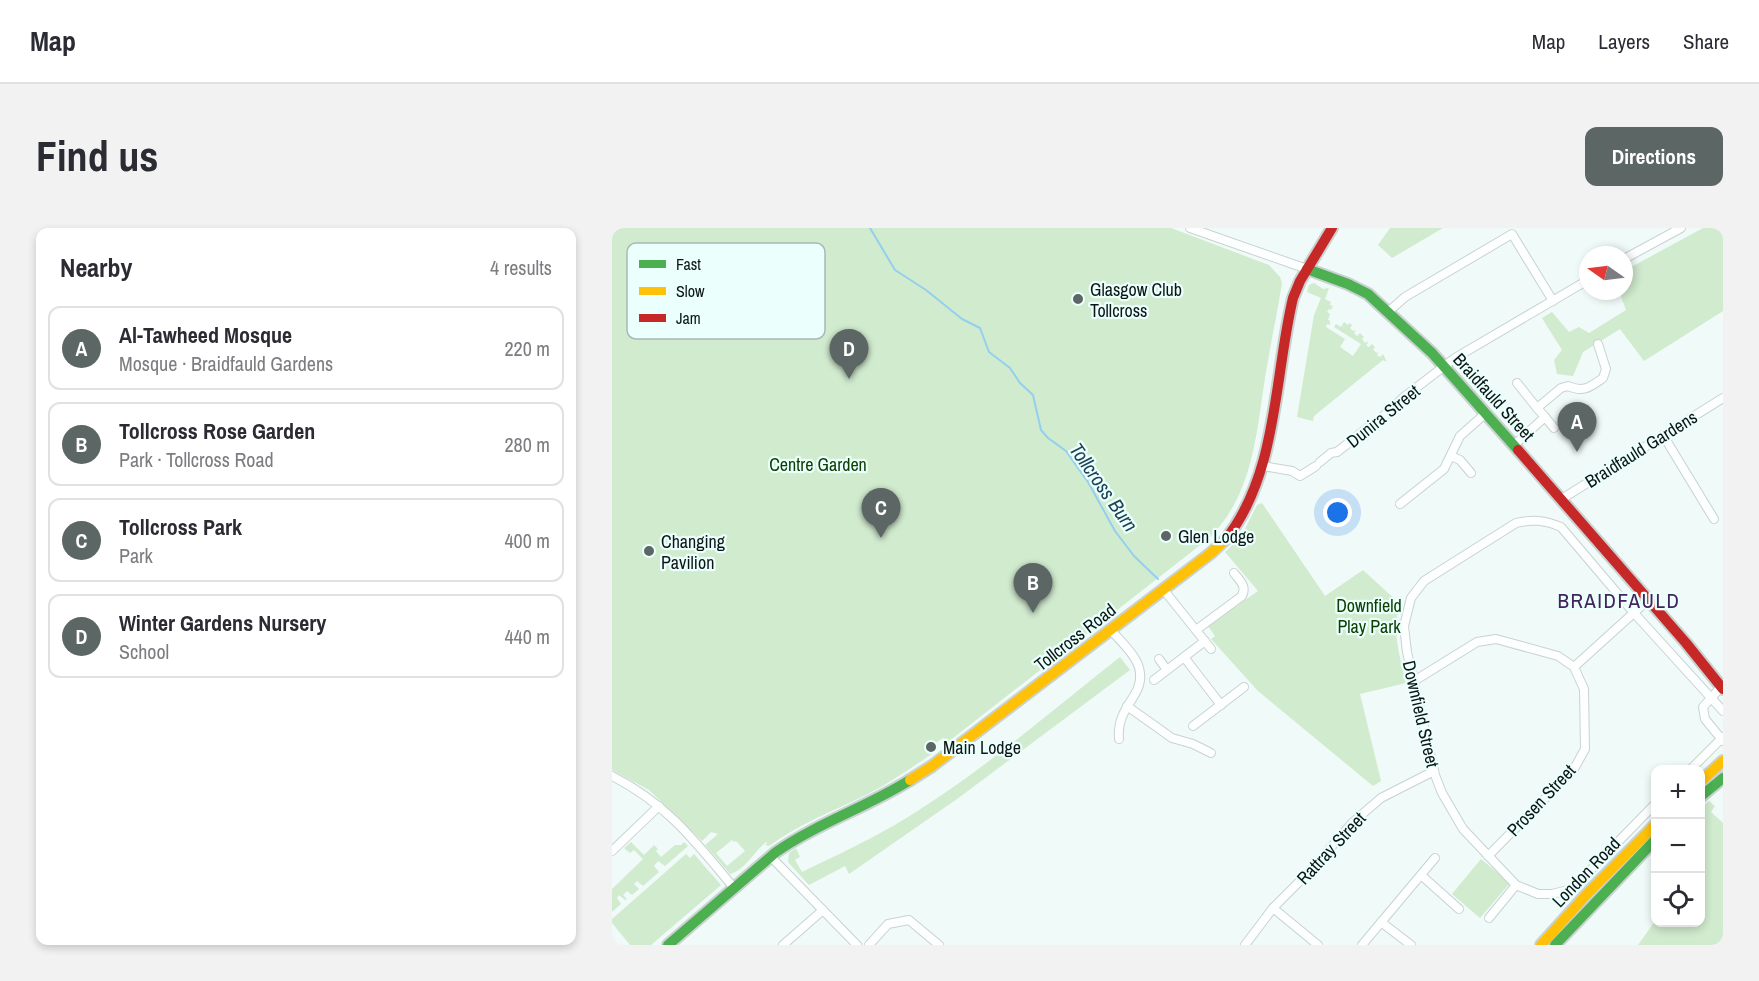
<!DOCTYPE html>
<meta charset="utf-8">
<style>
body{margin:0;font-family:"Archivo Narrow",sans-serif;background:#f2f2f3;color:#2b2b33}
.controls{position:absolute;right:18px;bottom:18px;display:grid;overflow:hidden;border-radius:12px;box-shadow:0 3px 9px #0003}
.controls button{width:54px;height:54px;display:grid;place-items:center;padding:0;border:0;border-bottom:2px solid #e1e1e2;background:#fff;color:#2b2b33;font:30px sans-serif}
.compass{position:absolute;left:967px;top:18px;width:54px;height:54px;border-radius:50%;background:#fff;box-shadow:0 3px 9px #0003;rotate:284deg}
.you{position:absolute;left:726px;top:285px;width:21px;height:21px;margin:-15px;border:4px solid #fff;border-radius:50%;background:#1a73e8;box-shadow:0 0 0 9px #1a73e833}
.badge{display:grid;place-items:center;width:39px;height:39px;border-radius:50%;background:#5c6664;color:#fff;font-size:20px;font-weight:700}
.pin{position:absolute;translate:-50% -50px;filter:drop-shadow(0 2px 3px #0008)}
.pin::after{content:'';position:absolute;top:32px;width:21px;height:18px;background:inherit;clip-path:polygon(0 0,100% 0,50% 100%)}
.list{margin:0;padding:0;list-style:none}
h2{display:flex;justify-content:space-between;align-items:center;height:78px;margin:0;padding:0 24px;font-size:26px}
h2 small{font-size:20px;font-weight:400;color:#7c7c81}
.list li{display:grid;grid-template-columns:39px 1fr auto;gap:18px;align-items:center;box-sizing:border-box;height:84px;margin:0 12px 12px;padding:0 12px;border:2px solid #e1e1e2;border-radius:12px}
.list b{display:block;font-size:22px;white-space:nowrap}
.list p{margin:0;font-size:20px;white-space:nowrap;color:#7c7c81}
.list em{font-size:20px;font-style:normal;color:#7c7c81}
.icon{flex:none;width:33px;height:33px;fill:none;stroke:currentColor;stroke-width:2;stroke-linecap:round;stroke-linejoin:round}
.map{position:relative;flex:none;width:1111px;height:717px;overflow:hidden;border-radius:12px}
header{display:flex;align-items:center;gap:36px;box-sizing:border-box;height:84px;padding:0 30px;background:#fff;border-bottom:2px solid #e1e1e2}
header strong{font-size:28px}
nav{display:flex;gap:33px;margin-inline-start:auto;font-size:21px}
.intro{display:flex;align-items:center;justify-content:space-between;box-sizing:border-box;height:144px;padding:0 36px}
h1{margin:0;font-size:42px}
.button{padding:15px 27px;border-radius:12px;background:#5c6664;color:#fff;font-size:21px;font-weight:700}
main{display:flex;gap:36px;padding:0 36px}
aside{flex:1;background:#fff;border-radius:12px;box-shadow:0 3px 9px #0003}
.map>svg:first-child{display:block}
</style>
<header>
<strong>Map</strong>
<nav><a>Map</a><a>Layers</a><a>Share</a></nav>
</header>
<div class="intro"><h1>Find us</h1><a class="button">Directions</a></div>
<main>
<aside>
<h2>Nearby<small>4 results</small></h2>
<ul class="list">
<li><span class="badge">A</span><div><b>Al-Tawheed Mosque</b><p>Mosque · Braidfauld Gardens</p></div><em>220 m</em></li>
<li><span class="badge">B</span><div><b>Tollcross Rose Garden</b><p>Park · Tollcross Road</p></div><em>280 m</em></li>
<li><span class="badge">C</span><div><b>Tollcross Park</b><p>Park</p></div><em>400 m</em></li>
<li><span class="badge">D</span><div><b>Winter Gardens Nursery</b><p>School</p></div><em>440 m</em></li>
</ul>
</aside>
<div class="map">
<svg width="1111" height="717" viewBox="0 0 1111 717">
<rect width="100%" height="100%" fill="#f0faf8"/>
<g fill="#d1ebcf" fill-rule="evenodd">
<path d="M0 0H559L657 37 668 49 670 55C665 87 658 118 653 150 644 207 641 268 596 311L336 514 331 510 324 515 326 519 324 523C301 539 278 555 252 568 219 584 187 596 157 618L153 617 155 615 154 614C142 624 133 642 118 646L93 617 106 606 99 604 90 613 37 562 0 542ZM120 612 122 614 124 613 133 623 115 638 104 625Z"/>
<path d="M778 0H831L780 30 766 17Z"/>
<path d="M1091 0H1111V83L1032 133 1008 101 971 124 961 148 945 146 942 132 950 122 930 90 940 84 957 104 967 99 977 105 1014 82 1007 63H1012V43Z"/>
<path d="M702 55 711 61 717 60 713 71 719 74 718 77 721 78 719 82 717 81 715 84 718 86 716 92 718 93V97L715 96 714 99 733 111 728 119 741 128 749 116 722 99 724 96 729 99 732 94 736 97 738 95 740 97 738 100 741 103 744 102 742 105 745 108 748 105 752 109 750 111 753 115 757 113 754 117 757 119 760 116 763 119 761 122 765 125 767 123 765 127 768 129 771 126 775 134 771 132 702 188 701 193 685 189 702 87 709 70 695 64 697 57Z"/>
<path d="M650 275 713 368 751 342 788 376C779 404 788 428 794 455L748 466 769 553 761 558 646 463 599 411 603 408 596 398 646 363 613 324 629 309 645 277Z"/>
<path d="M508 429 518 442 345 571 237 646 233 638 197 657 176 634 177 625 184 620 188 629 183 632 190 644C225 627 262 610 296 589 371 543 439 483 508 429Z"/>
<path d="M1097 573 1103 578 1099 584 1111 595V717H1026L1043 693 1088 694 1089 581Z"/>
<path d="M19 614 32 627 42 617 46 621 44 623 49 629 63 617H69L72 614 76 618 53 638 46 633 42 638 47 644 31 658 25 653 22 656 27 661 20 667 15 663 11 667 15 671 13 672 7 667 5 670 9 676 0 684V661L31 631 22 622 18 625 12 620Z"/>
<path d="M74 626 78 630 82 626 109 657 39 717H18L0 695V691Z"/>
<path d="M869 631 898 655 868 690 840 666Z"/>
</g>
<g fill="none" stroke-linecap="round" stroke-linejoin="round">
<path stroke="#94cfee" stroke-width="2" d="M258 0 283 42 314 62 350 91 368 100 377 124 398 140 408 155 421 167 429 202 436 210 454 223 476 254 503 303 522 328 546 351"/>
<defs>
<g id="street">
<path d="M578 0 695 41"/>
<path d="M1012 31 1069 0"/>
<path d="M776 84 793 69 900 6 941 73"/>
<path d="M905 155 925 180"/>
<path d="M933 189 942 200"/>
<path d="M1051 207 1102 291"/>
<path d="M902 217 933 189 925 180 949 160 956 158C972 165 978 159 991 150L994 141 986 116"/>
<path d="M839 228 848 232 859 245"/>
<path d="M708 234 719 225 725 224 758 198 763 196 792 169 843 130 976 52"/>
<path d="M651 238 680 243 688 248 704 238"/>
<path d="M948 272 1111 170"/>
<path d="M788 276 832 241 848 208 874 185"/>
<path d="M551 361 599 421"/>
<path d="M499 402C508 413 527 429 528 445 531 469 504 479 507 511"/>
<path d="M584 402 630 368C635 358 628 353 622 345"/>
<path d="M572 429 609 477"/>
<path d="M547 431 555 442"/>
<path d="M962 439 1036 372"/>
<path d="M542 452 593 413"/>
<path d="M802 453 865 414 884 411 946 428 962 439 972 461 973 521 962 541 876 628"/>
<path d="M1109 459 1091 479 1093 491 1111 513"/>
<path d="M515 478 560 510 581 516 599 525"/>
<path d="M581 498 632 459"/>
<path d="M1078 542 1111 509"/>
<path d="M0 548C54 575 84 614 122 660"/>
<path d="M1044 575 960 661 940 666H926L904 657 851 601 830 565 823 547 795 424 792 398 799 370 812 353 904 295C921 291 932 292 949 299L1022 385 1111 483"/>
<path d="M0 623 47 578"/>
<path d="M158 628 245 717"/>
<path d="M809 647 847 681"/>
<path d="M661 680 706 717"/>
<path d="M877 690 904 657"/>
<path d="M769 694 799 717"/>
<path d="M171 717 211 682"/>
<path d="M257 717 276 696 297 692 327 717"/>
<path d="M633 717 661 680 702 639 740 595 769 570 822 543"/>
<path d="M750 717 823 630"/>
</g>
<g id="fast">
<path d="M695 41 736 56 756 66 820 125 906 222"/>
<path d="M1088 569 1111 550"/>
<path d="M56 717 164 624C206 595 255 579 298 552"/>
<path d="M943 717 1044 611"/>
</g>
<g id="slow">
<path d="M298 552 320 538 599 325 614 311"/>
<path d="M1088 554 1111 533"/>
<path d="M929 717 975 666 1044 596"/>
</g>
<g id="jam">
<path d="M906 222 1074 415 1111 461"/>
<path d="M614 311C666 245 662 149 681 70L688 53 720 0"/>
</g>
</defs>
<use href="#street" stroke="#c9d2d1" stroke-width="10"/>
<use href="#fast" stroke="#c9d2d1" stroke-width="14"/>
<use href="#slow" stroke="#c9d2d1" stroke-width="14"/>
<use href="#jam" stroke="#c9d2d1" stroke-width="14"/>
<use href="#street" stroke="#fdfefe" stroke-width="8"/>
<use href="#fast" stroke="#4caf50" stroke-width="10"/>
<use href="#slow" stroke="#ffc107" stroke-width="10"/>
<use href="#jam" stroke="#c62828" stroke-width="10"/>
</g>
<g fill="#5c6664" stroke="#ebfffc" stroke-width="2">
<circle cx="466" cy="71" r="6"/>
<circle cx="554" cy="308" r="6"/>
<circle cx="37" cy="323" r="6"/>
<circle cx="319" cy="519" r="6"/>
</g>
<g text-anchor="middle" dominant-baseline="central" stroke-width="4.5" stroke-linejoin="round" paint-order="stroke">
<g font-size="18" fill="#0d1615" stroke="#ebfffc" text-anchor="start">
<text x="478" y="61">Glasgow Club<tspan x="478" dy="21">Tollcross</tspan></text>
<text x="566" y="308">Glen Lodge</text>
<text x="49" y="313">Changing<tspan x="49" dy="21">Pavilion</tspan></text>
<text x="331" y="519">Main Lodge</text>
</g>
<g font-size="18" fill="#0d1615" stroke="#ebfffc">
<text transform="translate(882 169) rotate(48)">Braidfauld Street</text>
<text transform="translate(771 188) rotate(-39)">Dunira Street</text>
<text transform="translate(1029 221) rotate(-32)">Braidfauld Gardens</text>
<text transform="translate(463 409) rotate(-38)">Tollcross Road</text>
<text transform="translate(809 486) rotate(77)">Downfield Street</text>
<text transform="translate(929 572) rotate(-47)">Prosen Street</text>
<text transform="translate(719 620) rotate(-47)">Rattray Street</text>
<text transform="translate(974 644) rotate(-46)">London Road</text>
</g>
<g font-size="18" fill="#0c4000" stroke="#ebfffc">
<text x="206" y="236">Centre Garden</text>
<text x="757" y="377">Downfield<tspan x="757" dy="21">Play Park</tspan></text>
</g>
<g font-size="20" font-style="italic" fill="#1f4256" stroke="#ebfffc">
<text transform="translate(492 259) rotate(55)">Tollcross Burn</text>
</g>
<g font-size="21" letter-spacing="1.5" fill="#43245d" stroke="#ebfffc">
<text x="1007" y="372">BRAIDFAULD</text>
</g>
</g>
<rect x="15" y="15" width="198" height="96" rx="9" fill="#ebfffc" stroke="#a8b9b7" stroke-width="1.5"/>
<rect x="27" y="32" width="27" height="8" fill="#4caf50"/>
<rect x="27" y="59" width="27" height="8" fill="#ffc107"/>
<rect x="27" y="86" width="27" height="8" fill="#c62828"/>
<g font-size="16" fill="#0d1615">
<text x="64" y="42">Fast</text>
<text x="64" y="69">Slow</text>
<text x="64" y="96">Jam</text>
</g>
</svg>
<div class="controls">
<button>+</button>
<button>−</button>
<button><svg class="icon" aria-label="locate" viewBox="0 0 24 24"><circle cx="12" cy="12" r="6"/><path d="M12 2v4M12 18v4M2 12h4M18 12h4"/></svg></button>
</div>
<svg class="compass" viewBox="-18 -18 36 36"><path d="M0-13l5 13h-10z" fill="#e53935"/><path d="M0 13l5-13h-10z" fill="#7c7c81"/></svg>
<div class="you"></div>
<div class="pin badge" style="left:965px;top:224px">A</div>
<div class="pin badge" style="left:421px;top:385px">B</div>
<div class="pin badge" style="left:269px;top:310px">C</div>
<div class="pin badge" style="left:237px;top:151px">D</div>
</div>
</main>
